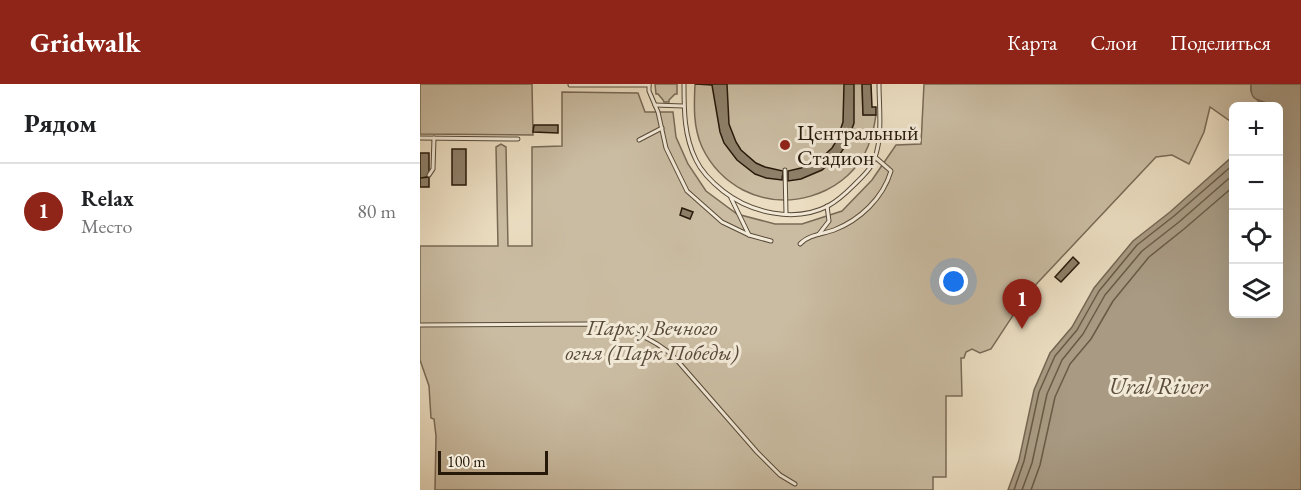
<!DOCTYPE html>
<html lang="ru">
<meta charset="utf-8">
<style>
body{margin:0;font-family:"EB Garamond",serif;background:#f6f6f6;color:#202124}
.controls{position:absolute;right:18px;top:18px;display:grid;overflow:hidden;border-radius:9px;box-shadow:0 6px 24px #0002}
.controls button{width:54px;height:54px;display:grid;place-items:center;padding:0;border:0;border-bottom:2px solid #e0e0e0;background:#fff;color:#202124;font:30px sans-serif}
.scale{position:absolute;left:18px;bottom:15px;width:110px;box-sizing:border-box;padding-left:6px;border:3px solid #27190a;border-top:0;font-size:16px;line-height:21px;white-space:nowrap;color:#27190a;-webkit-text-stroke:4px #f2e9d7;paint-order:stroke}
.you{position:absolute;left:534px;top:198px;width:21px;height:21px;margin:-15px;border:4px solid #fff;border-radius:50%;background:#1a73e8;box-shadow:0 0 0 9px #1a73e833}
.badge{display:grid;place-items:center;width:39px;height:39px;border-radius:50%;background:#8f2418;color:#fff;font-size:20px;font-weight:700}
.pin{position:absolute;translate:-50% -50px;filter:drop-shadow(0 2px 3px #0008)}
.pin::after{content:'';position:absolute;top:32px;width:21px;height:18px;background:inherit;clip-path:polygon(0 0,100% 0,50% 100%)}
.list{margin:0;padding:0;list-style:none}
h2{display:flex;justify-content:space-between;align-items:center;height:78px;margin:0;padding:0 24px;font-size:26px}
h2 small{font-size:20px;font-weight:400;color:#757577}
.list li{display:grid;grid-template-columns:39px 1fr auto;gap:18px;align-items:center;box-sizing:border-box;height:96px;padding:0 24px;border-top:2px solid #e0e0e0}
.list b{display:block;font-size:22px;white-space:nowrap}
.list p{margin:0;font-size:20px;white-space:nowrap;color:#757577}
.list em{font-size:20px;font-style:normal;color:#757577}
.icon{flex:none;width:33px;height:33px;fill:none;stroke:currentColor;stroke-width:2;stroke-linecap:round;stroke-linejoin:round}
.map{position:relative;flex:none;width:881px;height:406px;overflow:hidden}
header{display:flex;align-items:center;gap:36px;box-sizing:border-box;height:84px;padding:0 30px;background:#8f2418;color:#fff}
header strong{font-size:28px}
nav{display:flex;gap:33px;margin-inline-start:auto;font-size:21px}
main{display:flex}
aside{flex:1;background:#fff}
.map>svg:first-child{display:block}
</style>
<header>
<strong>Gridwalk</strong>
<nav><a>Карта</a><a>Слои</a><a>Поделиться</a></nav>
</header>
<main>
<aside>
<h2>Рядом<small></small></h2>
<ul class="list">
<li><span class="badge">1</span><div><b>Relax</b><p>Место</p></div><em>80 m</em></li>
</ul>
</aside>
<div class="map">
<svg width="881" height="406" viewBox="0 0 881 406">
<rect width="100%" height="100%" fill="#ebddc1"/>
<filter id="stains"><feTurbulence type="fractalNoise" baseFrequency=".00333" numOctaves="4"/><feColorMatrix values="0 0 0 0 .2 0 0 0 0 .09 0 0 0 0 .02 0 0 0 .5 -.17"/></filter>
<radialGradient id="worn" r=".72"><stop offset=".6" stop-color="#630" stop-opacity="0"/><stop offset="1" stop-color="#630" stop-opacity=".3"/></radialGradient>
<g fill="#cabca2" stroke="#786a56" stroke-width="1.5">
<path d="M0 0H112L113 51 0 50Z"/>
<path d="M235 0H257V10H255L249 16V18H244L243 16 238 10H236Z"/>
<path d="M275 0H442L443 31H456C454 45 451 58 444 71 420 112 366 128 323 106 306 97 291 82 282 63 273 43 274 22 275 0Z"/>
<path d="M504 0H831V7L838 17 847 19 851 22H814L813 39 790 23 784 48 769 80 752 71 736 73 607 210 571 265 560 269 552 265 546 268 544 274H541L542 312H526V393H513V406H15L16 352 14 335 11 334 9 302 0 276V162H78L76 63 81 60 86 63 88 162H112V63L142 62V8L218 9 225 28H253L256 53 268 80 286 107 317 130 355 140H382L422 127 452 96 476 61 501 60Z"/>
</g>
<path fill="#a89a83" stroke="#746653" stroke-width="1.5" d="M831 0H881V406H588L599 376 614 306 630 269 652 243 674 204 713 157 750 128 813 72 814 230H858V22H851C841 13 830 21 831 0Z"/>
<g fill="none" stroke-linecap="round" stroke-linejoin="round">
<g stroke="#685a46" stroke-width="1.5">
<path d="M594 406 604 377 619 308 635 272 657 246 679 207 717 161 754 132 814 80"/>
<path d="M602 406 612 379 627 310 642 276 663 250 685 211 722 167 759 138 814 90"/>
<path d="M611 406 620 381 635 313 650 280 671 255 693 217 729 173 764 145 814 102"/>
</g>
</g>
<g fill="#8d7f69" stroke="#27190a" stroke-width="1.5">
<path d="M275 0H307L309 40 316 58 321 66 336 79 345 83 363 87 362 96 346 94 335 90 317 76 304 59 300 48 292 1Z"/>
<path d="M424 0H434V39L426 61 420 70 402 86 381 95 368 97V87L381 84 398 77 412 64 417 56 423 38Z"/>
<path d="M442 0H451L452 23H456V31H443Z"/>
<path d="M114 41H138V49L113 48Z"/>
<rect x="32" y="65" width="14" height="36"/>
<path d="M0 69H9V93L0 94Z"/>
<path d="M9 93V103H0V94Z"/>
<path d="M262 124 273 128 270 135 260 131Z"/>
<path d="M653 173 659 179 641 198 635 193Z"/>
</g>
<g fill="none" stroke-linecap="round" stroke-linejoin="round">
<defs>
<g id="lane">
<path d="M229 0V7L238 28 246 64 267 107 302 138 329 151 351 157"/>
<path d="M264 0C264 27 264 52 276 76 282 89 293 99 303 107 331 129 375 139 408 122 417 117 425 110 433 102 439 96 447 89 451 82 464 60 459 25 459 0"/>
<path d="M150 1H229"/>
<path d="M235 21 263 22"/>
<path d="M0 54 98 55"/>
<path d="M219 56 242 44"/>
<path d="M365 86 366 130"/>
<path d="M9 91 13 85 14 54"/>
<path d="M311 114 329 151"/>
<path d="M399 150 409 137 407 122"/>
<path d="M380 160C388 151 403 150 414 146 440 136 463 114 471 87L455 73"/>
<path d="M0 241 169 240C202 242 231 251 255 274L337 368 360 391 375 400"/>
</g>
</defs>
<use href="#lane" stroke="#584a38" stroke-width="5"/>
<use href="#lane" stroke="#f2e9d7" stroke-width="3"/>
</g>
<circle fill="#8f2418" stroke="#f2e9d7" stroke-width="2" cx="365" cy="61" r="6"/>
<g text-anchor="middle" dominant-baseline="central" stroke-width="6" stroke-linejoin="round" paint-order="stroke">
<g font-size="22" fill="#27190a" stroke="#f2e9d7" text-anchor="start">
<text x="377" y="48">Центральный<tspan x="377" dy="25">Стадион</tspan></text>
</g>
<g font-size="22" font-style="italic" fill="#584a38" stroke="#f2e9d7">
<text x="232" y="243">Парк у Вечного<tspan x="232" dy="25">огня (Парк Победы)</tspan></text>
</g>
<g font-size="24" font-style="italic" fill="#5b4d3a" stroke="#f2e9d7">
<text x="738" y="301">Ural River</text>
</g>
</g>
<rect width="100%" height="100%" filter="url(#stains)"/>
<rect width="100%" height="100%" fill="url(#worn)"/>
</svg>
<div class="controls">
<button>+</button>
<button>−</button>
<button><svg class="icon" aria-label="locate" viewBox="0 0 24 24"><circle cx="12" cy="12" r="6"/><path d="M12 2v4M12 18v4M2 12h4M18 12h4"/></svg></button>
<button><svg class="icon" aria-label="layers" viewBox="0 0 24 24"><path d="M12 4l9 5-9 5-9-5zM3 14l9 5 9-5"/></svg></button>
</div>
<div class="scale">100 m</div>
<div class="you"></div>
<div class="pin badge" style="left:602px;top:245px">1</div>
</div>
</main>
